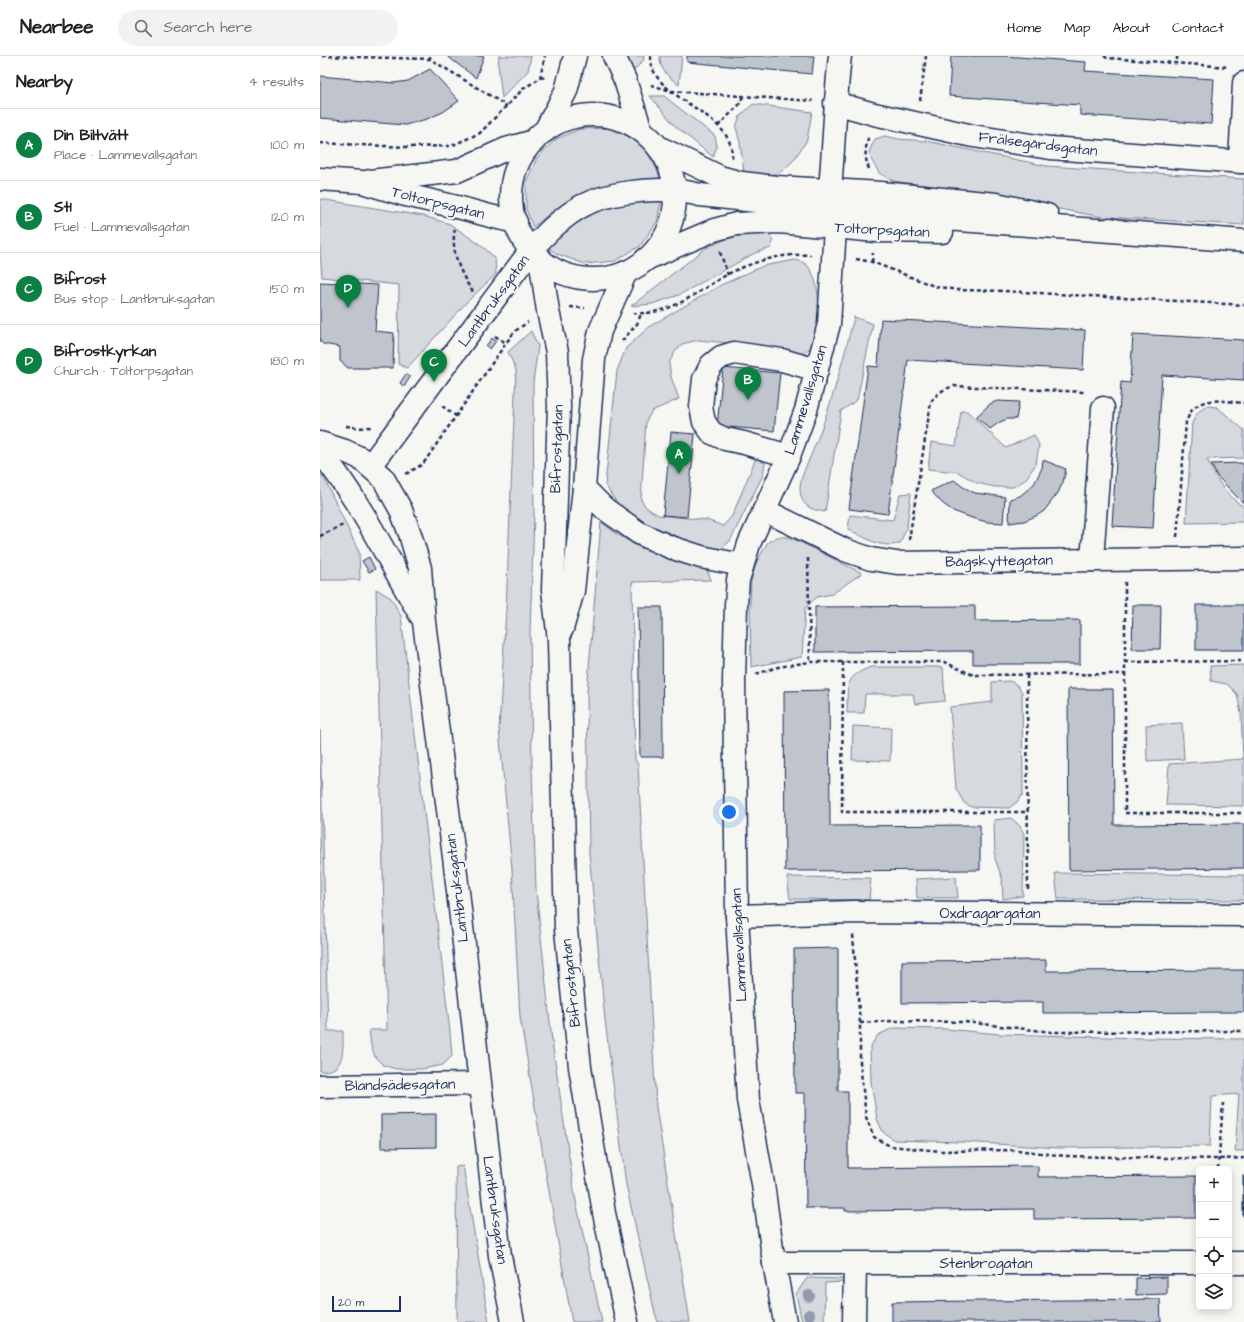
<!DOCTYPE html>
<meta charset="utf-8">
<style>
body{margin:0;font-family:"Architects Daughter",sans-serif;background:#f2f2f2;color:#222}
.controls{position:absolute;right:12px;bottom:12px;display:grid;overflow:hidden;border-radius:6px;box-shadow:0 2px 10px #0003}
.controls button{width:36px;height:36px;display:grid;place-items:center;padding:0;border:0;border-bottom:1px solid #e0e0e0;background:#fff;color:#222;font:20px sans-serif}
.scale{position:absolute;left:12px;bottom:10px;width:69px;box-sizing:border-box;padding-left:4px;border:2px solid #1b2f5e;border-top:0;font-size:11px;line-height:14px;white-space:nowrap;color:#1b2f5e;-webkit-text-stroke:3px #f6f6f2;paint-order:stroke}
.you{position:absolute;left:409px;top:756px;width:14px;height:14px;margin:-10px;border:3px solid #fff;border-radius:50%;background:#1a73e8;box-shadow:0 0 0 6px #1a73e833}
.badge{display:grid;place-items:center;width:26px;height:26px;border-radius:50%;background:#0b8043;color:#fff;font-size:13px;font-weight:700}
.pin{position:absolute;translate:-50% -33px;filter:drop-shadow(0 1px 2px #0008)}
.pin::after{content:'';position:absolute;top:21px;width:14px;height:12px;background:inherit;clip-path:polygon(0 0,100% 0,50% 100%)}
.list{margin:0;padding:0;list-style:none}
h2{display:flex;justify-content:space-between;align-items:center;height:52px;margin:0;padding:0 16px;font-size:17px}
h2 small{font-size:13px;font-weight:400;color:#767676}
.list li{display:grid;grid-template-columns:26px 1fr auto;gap:12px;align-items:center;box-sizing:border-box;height:72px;padding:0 16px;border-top:1px solid #e0e0e0}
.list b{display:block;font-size:15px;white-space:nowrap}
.list p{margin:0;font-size:13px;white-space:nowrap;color:#767676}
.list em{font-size:13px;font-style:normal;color:#767676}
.icon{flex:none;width:22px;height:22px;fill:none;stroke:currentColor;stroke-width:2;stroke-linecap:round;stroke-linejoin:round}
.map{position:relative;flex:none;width:924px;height:1266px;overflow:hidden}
header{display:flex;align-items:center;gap:24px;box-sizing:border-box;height:56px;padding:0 20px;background:#fff;border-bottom:1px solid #e0e0e0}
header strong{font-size:19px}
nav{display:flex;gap:22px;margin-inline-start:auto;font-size:14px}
.search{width:280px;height:36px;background:#f2f2f2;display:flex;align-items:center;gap:10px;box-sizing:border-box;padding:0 14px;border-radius:22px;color:#767676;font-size:15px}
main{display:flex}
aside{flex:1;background:#fff}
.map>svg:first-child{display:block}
</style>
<header>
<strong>Nearbee</strong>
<div class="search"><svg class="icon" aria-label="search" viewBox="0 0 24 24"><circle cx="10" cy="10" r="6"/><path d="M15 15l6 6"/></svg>Search here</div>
<nav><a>Home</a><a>Map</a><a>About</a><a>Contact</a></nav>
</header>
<main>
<aside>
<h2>Nearby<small>4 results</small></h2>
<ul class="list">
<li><span class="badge">A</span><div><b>Din Biltvätt</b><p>Place · Lammevallsgatan</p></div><em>100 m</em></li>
<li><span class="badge">B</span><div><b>St1</b><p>Fuel · Lammevallsgatan</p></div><em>120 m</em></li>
<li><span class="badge">C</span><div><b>Bifrost</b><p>Bus stop · Lantbruksgatan</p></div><em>150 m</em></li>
<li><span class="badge">D</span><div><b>Bifrostkyrkan</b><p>Church · Toltorpsgatan</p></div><em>180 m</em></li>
</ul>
</aside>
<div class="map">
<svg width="924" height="1266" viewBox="0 0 924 1266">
<rect width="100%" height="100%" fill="#f6f6f2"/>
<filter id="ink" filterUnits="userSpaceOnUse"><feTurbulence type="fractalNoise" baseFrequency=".025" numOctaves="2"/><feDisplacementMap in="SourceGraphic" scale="8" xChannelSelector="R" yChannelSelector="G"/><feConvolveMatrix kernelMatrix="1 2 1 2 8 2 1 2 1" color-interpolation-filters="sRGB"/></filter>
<g filter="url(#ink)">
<g fill="#d6d9dd" stroke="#78849e">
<path d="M179 0H211L208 15 182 42 178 9Z"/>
<path d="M307 0H324L323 5 313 15Z"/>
<path d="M340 0H362L359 29C349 21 339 14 340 0Z"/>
<path d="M330 40H344L395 80 397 90 393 101 355 70Z"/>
<path d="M433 48 492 56 487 84 473 105 462 115 450 120 424 116 420 87 416 71 420 60Z"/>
<path d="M287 72C294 75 301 77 308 80 324 88 337 109 341 126L259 139 233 155 213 171 206 153V126L217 102 236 83 260 73Z"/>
<path d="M565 80 578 83 606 85 727 110 924 123V169L782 161 632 133 573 125 559 117 552 105 549 96 555 83Z"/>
<path d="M0 143 103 160 130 168 162 190 175 202 176 218 146 247 87 312 78 308 79 229 2 221 0 196Z"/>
<path d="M327 143 341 145 337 166 320 190 295 205 265 208 237 198 228 191C239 179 250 168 264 160 278 151 310 147 327 143Z"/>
<path d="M432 177H449L453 186 451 192 435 197 359 239 332 248 311 250 386 192 406 183Z"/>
<path d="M475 204C477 205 482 205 484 207 502 217 502 273 493 289 491 292 484 296 481 299L460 292 378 284 362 288 355 296 349 307 351 321 359 343 332 355 326 365 321 444 327 452 338 459 387 464 403 470 412 460 436 402 445 407 443 419 410 485 401 493 380 490 315 463 299 450 285 429 297 315 306 292 330 270 401 229 443 210Z"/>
<path d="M534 261 553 268 537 344 521 355 505 456C494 454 484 452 481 440 477 426 486 412 491 399 510 355 522 308 534 261Z"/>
<path d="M211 275 218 290 213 327 214 460 210 575 212 713 216 834 232 985 255 1141 282 1266H252L229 1135 200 961 192 813 179 673 186 553 196 314 188 296Z"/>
<path d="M887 350 897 351 924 374V402L887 403C897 424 904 438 924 451V466L866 467 872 367 878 356Z"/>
<path d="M641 355H647L686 392 714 379 719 389 716 408 705 424 693 431H675L657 427 638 416 608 413 611 386 636 390Z"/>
<path d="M0 418 4 422 39 496 40 524H0Z"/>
<path d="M591 437 587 471 580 487C562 494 544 481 528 473L530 459 573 464 580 438Z"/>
<path d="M281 466 297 478 320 492 375 508 388 516 391 524 312 526 315 703 318 709 336 1051 370 1266H338L335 1257 306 1129 285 964 269 797 267 636Z"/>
<path d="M457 481H467L478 485 542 517 512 538 497 541 485 552 482 601 431 611 430 550 431 525 437 505 448 486Z"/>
<path d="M56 533 71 542 81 560 130 976 132 1000 123 1009 102 1013H76L63 1009 55 1001 51 990 49 974H67Z"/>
<path d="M924 609V750L846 749 849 708 923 703 921 657 917 638 907 628 891 625 890 610Z"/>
<path d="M551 611H623L625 645 595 648 593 638H545L544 657H527C528 631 523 621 551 611Z"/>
<path d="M690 625 697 629 702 636 703 738 697 746 689 752 651 751 644 747 636 733 630 651 672 646V626Z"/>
<path d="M862 667 864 703 827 705 826 669Z"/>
<path d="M533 670 571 672 570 705 532 704Z"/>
<path d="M0 674 8 975H23C23 987 25 1007 13 1013 9 1015 4 1015 0 1015Z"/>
<path d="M691 762 700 770 704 778 703 840 683 843 682 822 675 803 674 764Z"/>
<path d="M735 817 924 819V844L738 843Z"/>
<path d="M467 821 551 822 549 844 470 843Z"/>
<path d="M636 821 638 842H597L596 823Z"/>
<path d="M573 972 626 973 679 978 821 982 924 983V1095H915L919 1038 892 1040 890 1090 740 1092 642 1086 574 1084 563 1076 557 1063 551 1026 550 991 558 979Z"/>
<path d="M143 1110 169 1266H137L136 1111Z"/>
<path d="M487 1222 524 1223V1226L505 1227 504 1266H482L476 1238Z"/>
</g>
<g fill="#c0c4cd" stroke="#1b2f5e">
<path d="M127 0H164L156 22Z"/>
<path d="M367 0H494L492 18 367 6Z"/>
<path d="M631 0H684L766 6 765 15 894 23 891 68 760 59V49L629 40Z"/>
<path d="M110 13 139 45 123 56 107 63 85 69 0 62V20L74 27 88 25Z"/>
<path d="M0 226 58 229 55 275 74 277 73 312H28L20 305V291L3 288 0 285Z"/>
<path d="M561 263 765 274 763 314 588 304 568 458 529 453 548 310 558 311Z"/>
<path d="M813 278 924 284V324L842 319 833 472 792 470 801 326 810 327Z"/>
<path d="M172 282 176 285 170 293 166 290Z"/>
<path d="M403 312 460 317 454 375 397 370Z"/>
<path d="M86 318 90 321 84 331 80 327Z"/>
<path d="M677 345 699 346 696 363H687L680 366 670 373 656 361 670 348Z"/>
<path d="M351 376 375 378 367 461 343 459Z"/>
<path d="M723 404 746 413 743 426 738 437 724 455 716 460 704 465 689 467 690 443 700 440 714 428 722 412Z"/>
<path d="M922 407 924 410V447L919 443 897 420 891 408Z"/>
<path d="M634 424 643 431 655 437 685 441 683 467 667 466 652 462 633 455 622 447 611 435Z"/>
<path d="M49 501 55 513 49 516 42 505Z"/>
<path d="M813 549H841L840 593H812Z"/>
<rect x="876" y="549" width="48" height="45"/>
<path d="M655 550V565L760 564V608H653V595L495 596V551Z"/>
<path d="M318 551H342L343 701H320Z"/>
<path d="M748 633H793L794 769 924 768V812L749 814Z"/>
<path d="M509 634 510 770 660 769V814L465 815 464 635Z"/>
<path d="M518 892V1035H528V1112L718 1110V1121L876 1120V1162L714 1163V1153L525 1155V1152H486L485 1037H475L474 893Z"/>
<path d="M726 904V915L924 914V956L723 957V946L582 947V905Z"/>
<path d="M116 1058V1091L61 1092V1059Z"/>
<rect x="923" y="1120" width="1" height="40"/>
<path d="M847 1221V1238L816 1239V1222Z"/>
<path d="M840 1243 841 1266H572V1246Z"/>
</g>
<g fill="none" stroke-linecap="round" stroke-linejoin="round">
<defs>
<g id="minor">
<path d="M515 47 554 58 653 80 730 92 924 106"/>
<path d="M338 91 400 121 422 127 456 131 561 137 676 148 727 159"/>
<path d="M920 106 924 27"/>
<path d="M0 123 42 126 82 138 141 152 170 160 196 166"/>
<path d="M50 125 137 115 186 93 214 85"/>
<path d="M510 133C514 89 515 44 520 0"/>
<path d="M790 173 804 176 924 185"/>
<path d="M326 203 394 174 416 168 459 166 557 175 622 176"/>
<path d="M0 387 25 395 40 402 63 422 81 454 90 478 100 512 104 566 134 801 180 1200 193 1266"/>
<path d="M0 395C40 445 69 505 101 560"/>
<path d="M469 400 424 387 405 383 392 377 384 366 381 351 384 323 391 309 401 301 414 297 462 304 497 314"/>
<path d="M50 410 211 194C226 177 242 161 262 150 286 137 328 132 356 135 364 135 372 137 380 139L558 158 804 176"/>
<path d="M264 432 285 453 319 477 350 491 381 501 422 509"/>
<path d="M444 454 525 494 551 503 577 507 924 502"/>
<path d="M772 504 783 352"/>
<path d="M417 860 532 856 924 859"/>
<path d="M0 1030 159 1028"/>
<path d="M454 1207H879"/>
<path d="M909 1207H924"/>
<path d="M465 1266 454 1207 443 1128 428 1044 417 860 414 625 416 549 418 524 429 488 469 400 486 354 509 268 515 172"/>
<path d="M534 1266 535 1208"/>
</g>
<g id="major">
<path d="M294 0 305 24 321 74"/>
<circle cx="273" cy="141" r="82"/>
<path d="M225 75 246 35 255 0"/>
<path d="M220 202 228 255 237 296 239 350 233 534 239 584 246 874 260 1011 284 1157 307 1266"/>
<path d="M242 573 253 535 264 432 274 303 280 275 306 216"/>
</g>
</defs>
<use href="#minor" stroke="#1b2f5e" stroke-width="25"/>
<use href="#major" stroke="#1b2f5e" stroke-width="25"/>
<g stroke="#1b2f5e" stroke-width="2.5" stroke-dasharray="4 3" stroke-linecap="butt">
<path d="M2 0 110 3"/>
<path d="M110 0V3L187 50"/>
<path d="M331 0C328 44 415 54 412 102"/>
<path d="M784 0 787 2 908 11"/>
<path d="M857 0V7"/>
<path d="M220 22 225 0"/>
<path d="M331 29 351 35 493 45"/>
<path d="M600 45 606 0"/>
<path d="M398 70 419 49 423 40"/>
<path d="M0 87 86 91 131 90 160 77 203 33 220 22 227 21"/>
<path d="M549 113C544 100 545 93 549 79"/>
<path d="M135 173C130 195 141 219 153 236"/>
<path d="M400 196 408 219"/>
<path d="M536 203 552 206 614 230 637 234 684 235 924 249"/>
<path d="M552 206 553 197"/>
<path d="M250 251 265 252"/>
<path d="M313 257C352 260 377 235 408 218 434 205 463 197 491 199"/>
<path d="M175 280 186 287"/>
<path d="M302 285 317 268 321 258"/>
<path d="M122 350 136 360"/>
<path d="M26 370 39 372 51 371"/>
<path d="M86 418 103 408 186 287 195 275 208 266"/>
<path d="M0 480 23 469"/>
<path d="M857 481 866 366C868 362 870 355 874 352 886 340 909 346 924 347"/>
<path d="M589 484 611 346C618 336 624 333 634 330L766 336"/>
<path d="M488 502 490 606"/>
<path d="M805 526V757H924"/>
<path d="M523 606 522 756H707"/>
<path d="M805 606 924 605"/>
<path d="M436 618 458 611 490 606H624L653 619 805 618"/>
<path d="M707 619 708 835"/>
<path d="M533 879 540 967V1006L546 1061 554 1081 570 1090 620 1095 697 1094 745 1100 899 1103 924 1102"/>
<path d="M540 967 574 965 645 966 732 976 924 975"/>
<path d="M898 1113 903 1047"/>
</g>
<use href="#minor" stroke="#f6f6f2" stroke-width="22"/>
<use href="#major" stroke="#f6f6f2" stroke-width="22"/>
</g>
<g fill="#929bae">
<circle cx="489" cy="1240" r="6"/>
<circle cx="489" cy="1259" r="6"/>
</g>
</g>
<g text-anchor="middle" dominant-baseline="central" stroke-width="4" stroke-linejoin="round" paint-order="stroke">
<g font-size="15" fill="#1b2f5e" stroke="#f6f6f2">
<text transform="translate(718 88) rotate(7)">Frälsegårdsgatan</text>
<text transform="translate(118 147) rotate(14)">Toltorpsgatan</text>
<text transform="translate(562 174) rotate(3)">Toltorpsgatan</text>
<text transform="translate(174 245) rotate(-54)">Lantbruksgatan</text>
<text transform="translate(486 344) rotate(-73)">Lammevallsgatan</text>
<text transform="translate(237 393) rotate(-88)">Bifrostgatan</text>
<text transform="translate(679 505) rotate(-1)">Bågskyttegatan</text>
<text transform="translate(137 832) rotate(-97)">Lantbruksgatan</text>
<text x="670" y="857">Oxdragargatan</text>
<text transform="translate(419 889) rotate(-93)">Lammevallsgatan</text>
<text transform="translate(251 927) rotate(-96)">Bifrostgatan</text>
<text transform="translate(80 1029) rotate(-1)">Blandsädesgatan</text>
<text transform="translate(175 1154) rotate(82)">Lantbruksgatan</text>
<text x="666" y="1207">Stenbrogatan</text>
</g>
</g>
</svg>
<div class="controls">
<button>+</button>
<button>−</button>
<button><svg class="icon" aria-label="locate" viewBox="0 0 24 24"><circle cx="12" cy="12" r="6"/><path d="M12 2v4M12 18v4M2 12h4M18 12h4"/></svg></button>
<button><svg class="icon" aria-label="layers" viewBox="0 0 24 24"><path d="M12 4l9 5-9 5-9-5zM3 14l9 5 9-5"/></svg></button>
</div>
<div class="scale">20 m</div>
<div class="you"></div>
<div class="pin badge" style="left:359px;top:418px">A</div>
<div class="pin badge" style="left:428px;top:344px">B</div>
<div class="pin badge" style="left:114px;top:326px">C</div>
<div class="pin badge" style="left:28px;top:252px">D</div>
</div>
</main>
